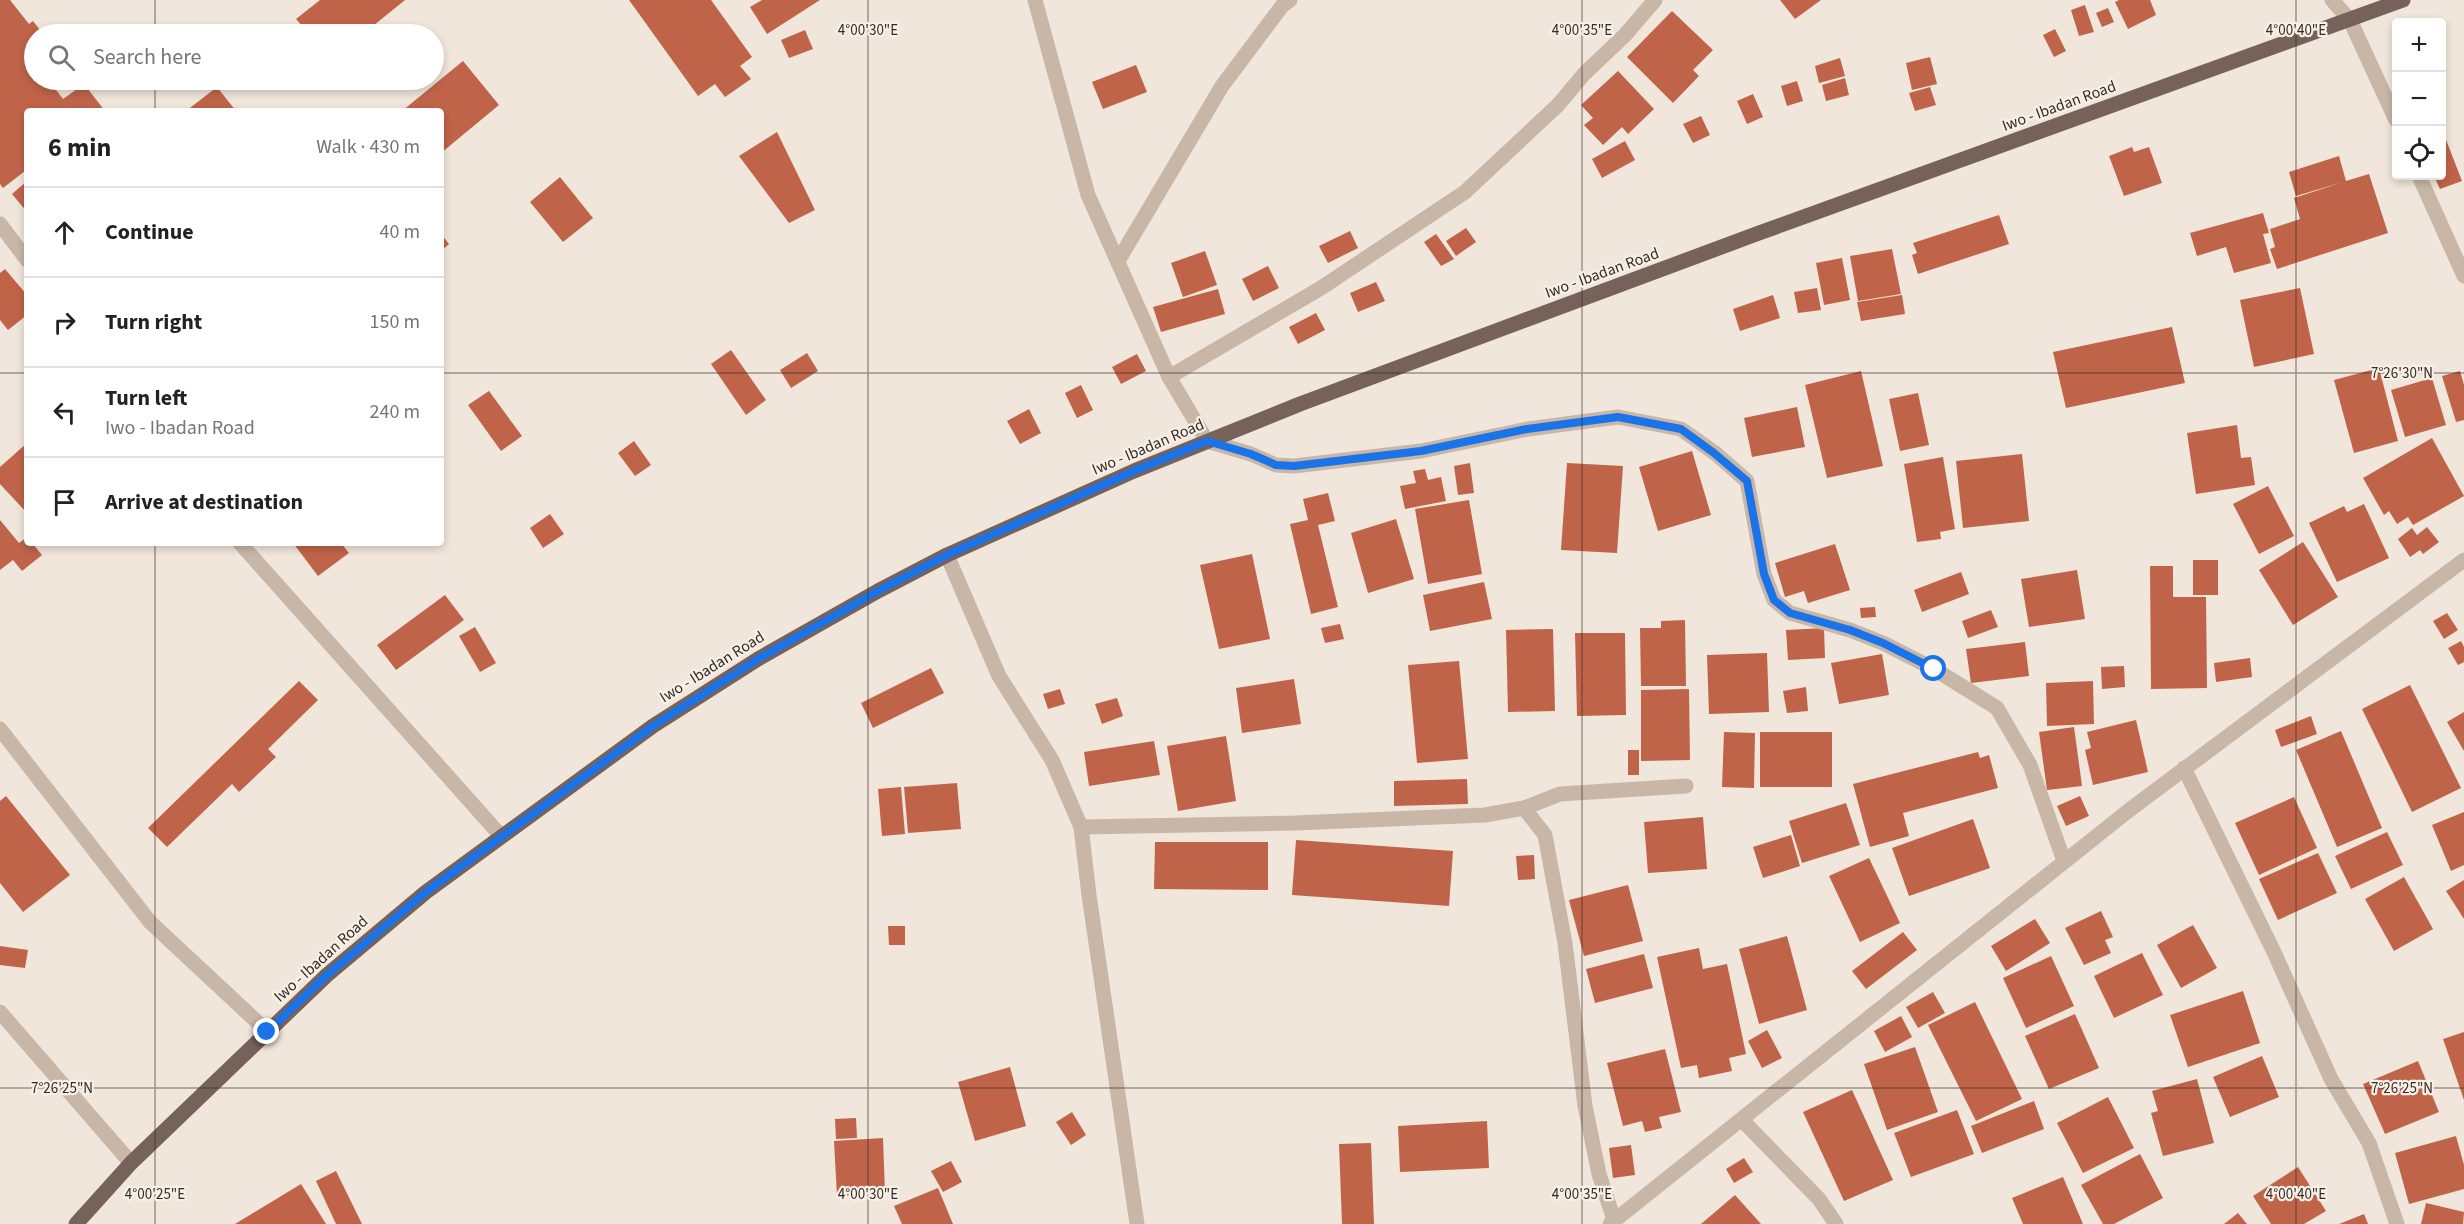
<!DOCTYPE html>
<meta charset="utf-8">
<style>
body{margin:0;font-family:"Source Sans 3",sans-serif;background:#f6f6f6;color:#222}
.controls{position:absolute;right:18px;top:18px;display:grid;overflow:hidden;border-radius:6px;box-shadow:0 3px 9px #0003}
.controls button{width:54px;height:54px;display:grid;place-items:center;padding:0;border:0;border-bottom:2px solid #e0e0e0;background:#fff;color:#222;font:30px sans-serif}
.stop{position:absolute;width:18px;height:18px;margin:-14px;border:4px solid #1a73e8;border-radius:50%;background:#fff}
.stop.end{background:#1a73e8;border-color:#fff;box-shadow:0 2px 6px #0008}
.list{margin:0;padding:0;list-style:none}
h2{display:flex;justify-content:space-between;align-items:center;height:78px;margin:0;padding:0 24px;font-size:26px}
h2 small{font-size:20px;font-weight:400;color:#767676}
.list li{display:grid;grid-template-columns:39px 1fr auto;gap:18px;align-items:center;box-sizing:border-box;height:90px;padding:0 24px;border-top:2px solid #e0e0e0}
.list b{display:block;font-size:22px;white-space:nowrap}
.list p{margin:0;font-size:20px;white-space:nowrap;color:#767676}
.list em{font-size:20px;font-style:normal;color:#767676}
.icon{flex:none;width:33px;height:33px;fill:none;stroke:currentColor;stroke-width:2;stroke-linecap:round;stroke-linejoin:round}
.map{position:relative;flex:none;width:2464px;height:1224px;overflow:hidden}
.search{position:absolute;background:#fff;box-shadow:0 3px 9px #0003;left:24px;top:24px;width:420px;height:66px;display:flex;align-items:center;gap:15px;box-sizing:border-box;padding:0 21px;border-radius:33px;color:#767676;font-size:22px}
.panel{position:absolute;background:#fff;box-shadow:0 3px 9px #0003;left:24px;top:108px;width:420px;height:438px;border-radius:6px}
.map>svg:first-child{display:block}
</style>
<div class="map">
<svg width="2464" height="1224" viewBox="0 0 2464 1224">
<rect width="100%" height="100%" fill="#f0e6db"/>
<g fill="#c06449">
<path d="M0 0H10L29 24 33 21 43 34H34V80H54L50 82 63 99 84 84 105 111H27V172L25 171 3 188 0 184Z"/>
<path d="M320 0H405L363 34H309L296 19Z"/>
<path d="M629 0H711L752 57 740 66 751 79 725 97 715 84 698 96Z"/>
<path d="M762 0H820L767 34 750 7Z"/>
<path d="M1780 0H1821L1795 19Z"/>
<path d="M2119 0H2150L2156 15 2128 29 2115 2Z"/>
<path d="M2085 5 2094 32 2079 36 2071 10Z"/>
<path d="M2108 8 2114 22 2102 27 2096 13Z"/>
<path d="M1672 11 1713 50 1693 70 1699 76 1673 103 1627 57Z"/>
<path d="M2055 29 2066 51 2054 57 2043 35Z"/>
<path d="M805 30 813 49 789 58 781 40Z"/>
<path d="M1930 57 1937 84 1912 90 1906 63Z"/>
<path d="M1840 58 1845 76 1819 83 1815 66Z"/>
<path d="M463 61 499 105 441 153V111H402Z"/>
<path d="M1136 65 1147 92 1103 109 1092 82Z"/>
<path d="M1618 71 1654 109 1628 134 1622 127 1603 145 1584 125 1593 118 1581 105Z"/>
<path d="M1845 78 1849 95 1826 101 1822 85Z"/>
<path d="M1797 81 1803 101 1787 106 1781 86Z"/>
<path d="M217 87 236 111H186Z"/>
<path d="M1930 87 1936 105 1915 111 1909 93Z"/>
<path d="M1753 94 1763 117 1747 124 1737 101Z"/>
<path d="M1701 116 1710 135 1693 143 1683 124Z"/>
<path d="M777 132 815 210 789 223 739 156Z"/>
<path d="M2443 132 2462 181 2440 189 2434 176H2442Z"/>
<path d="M1625 141 1635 160 1602 178 1592 159Z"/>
<path d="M2132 147 2134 152 2149 147 2162 183 2124 196 2109 156Z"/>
<path d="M2339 156 2346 181 2369 174 2388 233 2277 269 2270 249 2275 247 2270 229 2300 219 2294 198 2343 182 2296 196 2289 172Z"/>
<path d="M560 177 593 218 563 242 530 202Z"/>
<path d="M27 181V212L12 194Z"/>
<path d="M2263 213 2269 233 2263 234 2271 263 2234 273 2226 247 2197 256 2190 233Z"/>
<path d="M1999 215 2009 244 1918 274 1912 255 1917 253 1913 243Z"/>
<path d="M1466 228 1476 242 1456 256 1446 241Z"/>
<path d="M1350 231 1358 248 1328 263 1319 246Z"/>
<path d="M441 234 449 244 441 251Z"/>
<path d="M1436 234 1454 259 1441 266 1424 242Z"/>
<path d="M1892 249 1901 294 1858 301 1850 256Z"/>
<path d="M1205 251 1217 285 1183 297 1171 263Z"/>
<path d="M1842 258 1850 300 1824 305 1816 263Z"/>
<path d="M1268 266 1279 288 1253 301 1242 279Z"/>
<path d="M5 269 27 295V315L8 330 0 320V273Z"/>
<path d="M1376 282 1385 301 1358 312 1350 293Z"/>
<path d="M1817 288 1821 310 1798 313 1794 292Z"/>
<path d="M2300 288 2314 354 2254 367 2240 300Z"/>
<path d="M1218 289 1225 314 1161 332 1153 307Z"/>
<path d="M1773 295 1780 318 1740 331 1733 309Z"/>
<path d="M1902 295 1905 314 1861 321 1857 302Z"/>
<path d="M1316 313 1325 330 1298 344 1289 327Z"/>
<path d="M2172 327 2185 383 2066 408 2053 352Z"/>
<path d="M731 350 766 400 746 415 711 364Z"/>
<path d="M807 353 818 371 791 388 780 370Z"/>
<path d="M1137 354 1146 371 1121 384 1112 367Z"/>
<path d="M2379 368 2398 441 2354 453 2334 380Z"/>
<path d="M1861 371 1883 466 1827 478 1805 385Z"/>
<path d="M2460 371 2464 385V420L2456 422 2442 376Z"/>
<path d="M2432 378 2446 425 2405 437 2391 390Z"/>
<path d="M1081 385 1093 410 1077 418 1065 393Z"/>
<path d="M489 391 522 436 501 451 468 405Z"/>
<path d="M1918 393 1929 445 1900 451 1889 399Z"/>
<path d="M1797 407 1805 447 1752 457 1744 418Z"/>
<path d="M1029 409 1041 433 1020 444 1007 421Z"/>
<path d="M2237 425 2241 458 2251 457 2255 485 2196 494 2187 433Z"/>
<path d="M2432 438 2464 496 2413 525 2408 517 2397 524 2389 511 2384 515 2363 478Z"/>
<path d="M634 441 651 465 635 476 618 453Z"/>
<path d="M27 443V513L0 484V467Z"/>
<path d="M1692 451 1711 515 1658 531 1639 467Z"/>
<path d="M2022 454 2029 521 1963 528 1956 461Z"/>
<path d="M1943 457 1955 529 1940 532 1941 539 1917 542 1904 464Z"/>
<path d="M1470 463 1474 493 1458 495 1454 466Z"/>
<path d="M1567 463 1623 466 1617 553 1561 550Z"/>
<path d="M1425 469 1428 480 1441 477 1446 501 1405 509 1400 486 1416 483 1413 471Z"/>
<path d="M2268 486 2294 536 2259 554 2233 504Z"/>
<path d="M1328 493 1335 521 1318 525 1338 607 1311 614 1290 524 1308 520 1303 499Z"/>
<path d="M1469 500 1482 574 1428 584 1415 509Z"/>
<path d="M2364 504 2389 558 2337 582 2309 523 2344 506 2347 512Z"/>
<path d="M550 514 564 534 543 548 530 528Z"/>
<path d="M1396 519 1414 579 1368 593 1351 533Z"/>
<path d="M0 520 19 543 27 537V543H32L42 555 22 571 13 560 0 570Z"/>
<path d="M2427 527 2439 542 2423 554 2420 550 2410 557 2398 539 2412 528 2417 535Z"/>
<path d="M2303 542 2338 597 2293 625 2259 570Z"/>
<path d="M293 543H341L349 553 318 576Z"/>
<path d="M1835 544 1850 590 1808 603 1804 591 1785 597 1775 563Z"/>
<path d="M1252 554 1270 639 1219 649 1200 565Z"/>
<rect x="2193" y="560" width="25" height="35"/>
<path d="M2150 566H2173V597H2206L2207 688 2151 689Z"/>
<path d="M2077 570 2085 619 2029 627 2021 579Z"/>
<path d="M1961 572 1969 594 1922 612 1914 590Z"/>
<path d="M1484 582 1492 619 1430 631 1423 595Z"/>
<path d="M445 595 464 620 396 670 377 645Z"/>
<path d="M1875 607 1876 617 1861 618 1860 608Z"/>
<path d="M1991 610 1998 627 1968 638 1962 621Z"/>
<path d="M2447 613 2458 630 2444 639 2433 621Z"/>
<path d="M1685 620 1686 686H1641L1640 628H1661V621Z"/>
<path d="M1340 624 1344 639 1325 643 1321 628Z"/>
<path d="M475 627 496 663 480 672 459 636Z"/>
<path d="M1824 628 1825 658 1788 660 1786 630Z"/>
<path d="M1553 629 1555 711 1508 712 1506 630Z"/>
<path d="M1575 633H1625L1626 715 1577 716Z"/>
<path d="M2461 641 2464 647V662L2458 665 2448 648Z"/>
<path d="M2025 642 2029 676 1971 683 1966 649Z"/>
<path d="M1767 653 1769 712 1709 714 1707 655Z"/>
<path d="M1882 654 1889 695 1839 704 1831 663Z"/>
<path d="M2250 658 2252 677 2216 682 2214 663Z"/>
<path d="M1459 661 1468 759 1417 763 1408 665Z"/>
<path d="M2124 666 2125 687 2102 689 2101 667Z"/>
<path d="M931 668 944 693 873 728 861 703Z"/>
<path d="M1294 679 1301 724 1242 733 1236 688Z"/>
<path d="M299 681 318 700 268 749 276 757 239 792 232 784 167 847 148 828Z"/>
<path d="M2093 681 2094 724 2047 726 2046 683Z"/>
<path d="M2410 685 2461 788 2412 812 2362 709Z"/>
<path d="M1806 687 1808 711 1787 713 1783 691Z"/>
<path d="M1060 689 1065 704 1048 709 1043 694Z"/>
<path d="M1689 689 1690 760 1641 761V690Z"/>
<path d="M1117 698 1123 716 1102 724 1095 704Z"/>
<path d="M2464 712V751L2447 722Z"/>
<path d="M2311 716 2317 734 2281 747 2275 730Z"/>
<path d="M2136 720 2148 772 2093 785 2085 750 2091 748 2087 732Z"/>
<path d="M2074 727 2082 786 2047 790 2039 732Z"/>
<path d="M2341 731 2382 828 2337 847 2296 750Z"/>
<path d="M1724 732 1755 733 1754 788 1722 787Z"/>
<rect x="1760" y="732" width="72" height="55"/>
<path d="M1226 736 1236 801 1178 811 1167 746Z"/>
<path d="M1154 741 1160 775 1089 786 1084 752Z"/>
<rect x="1628" y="750" width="11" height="25"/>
<path d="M1978 752 1980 758 1989 755 1998 788 1903 813 1909 836 1870 847 1853 784Z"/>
<path d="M1467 779 1468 804 1394 806V781Z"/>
<path d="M957 783 961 829 908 833 904 787Z"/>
<path d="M901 787 905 834 882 836 878 789Z"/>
<path d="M6 796 70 875 23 912 0 883V801Z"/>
<path d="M2080 796 2089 816 2066 826 2057 806Z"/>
<path d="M2294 797 2317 848 2259 875 2235 823Z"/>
<path d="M1846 803 1860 845 1802 863 1789 821Z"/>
<path d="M2464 812V865L2451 871 2432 825Z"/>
<path d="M1703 817 1707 869 1648 873 1644 822Z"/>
<path d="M1973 819 1990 868 1909 896 1892 848Z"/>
<path d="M2387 832 2403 865 2351 889 2335 856Z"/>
<path d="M1791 835 1800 866 1763 878 1753 847Z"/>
<path d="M1296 840 1453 851 1449 906 1292 895Z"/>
<path d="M1155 842H1268V890L1154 889Z"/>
<path d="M2318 853 2337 893 2278 920 2259 879Z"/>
<path d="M1534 855 1535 879 1518 880 1516 856Z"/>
<path d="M1869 858 1900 923 1860 942 1829 876Z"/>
<path d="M2404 877 2433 929 2394 951 2365 899Z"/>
<path d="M2464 880V919L2446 891Z"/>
<path d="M1628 885 1643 941 1584 956 1569 900Z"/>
<path d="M2101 911 2113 937 2105 940 2111 953 2084 965 2065 928Z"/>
<path d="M2035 919 2050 943 2006 971 1991 946Z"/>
<path d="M2193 925 2217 968 2181 988 2157 945Z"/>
<path d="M888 926H905V945H889Z"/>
<path d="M1903 932 1917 950 1866 989 1852 971Z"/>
<path d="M1787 936 1807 1010 1759 1024 1739 949Z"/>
<path d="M0 946 28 950 25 968 0 965Z"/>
<path d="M1699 948 1703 969 1727 964 1746 1054 1729 1058 1732 1071 1699 1078 1697 1065 1681 1068 1657 957Z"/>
<path d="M2142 953 2163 995 2114 1018 2094 976Z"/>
<path d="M1644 954 1653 988 1595 1003 1586 969Z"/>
<path d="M2051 956 2074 1006 2026 1028 2003 978Z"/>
<path d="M2243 991 2260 1043 2188 1067 2170 1015Z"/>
<path d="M1933 992 1945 1013 1918 1028 1906 1007Z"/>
<path d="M1975 1002 2022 1099 1976 1121 1928 1025Z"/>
<path d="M2075 1014 2099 1068 2049 1089 2025 1036Z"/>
<path d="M1901 1016 1912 1037 1885 1052 1874 1031Z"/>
<path d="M1767 1030 1782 1058 1762 1068 1748 1041Z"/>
<path d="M2464 1032V1100L2443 1039Z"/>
<path d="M1915 1047 1938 1112 1887 1130 1864 1064Z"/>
<path d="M1665 1049 1681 1112 1659 1117 1662 1128 1645 1132 1642 1121 1623 1126 1607 1063Z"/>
<path d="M2262 1056 2279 1097 2230 1117 2213 1077Z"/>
<path d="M2418 1061 2439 1112 2385 1134 2363 1084Z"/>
<path d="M1010 1067 1026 1126 975 1141 958 1082Z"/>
<path d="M2197 1079 2214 1143 2163 1156 2151 1113 2158 1111 2152 1091Z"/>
<path d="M1852 1090 1893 1180 1844 1201 1803 1112Z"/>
<path d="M2108 1097 2134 1148 2083 1173 2057 1123Z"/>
<path d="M2034 1101 2044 1129 1982 1153 1971 1126Z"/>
<path d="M1957 1110 1974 1154 1911 1177 1894 1133Z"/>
<path d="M1072 1112 1086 1135 1071 1145 1056 1122Z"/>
<path d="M856 1118 857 1138 836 1139 835 1119Z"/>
<path d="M1487 1121 1489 1168 1400 1172 1398 1126Z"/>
<path d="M2456 1136 2464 1165V1189L2409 1204 2395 1153Z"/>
<path d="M883 1138 885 1193 837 1196 834 1141Z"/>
<path d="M1371 1143 1374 1224H1342L1339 1144Z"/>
<path d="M1631 1145 1635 1175 1613 1178 1609 1148Z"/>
<path d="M2140 1154 2163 1198 2114 1224H2103L2081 1185Z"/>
<path d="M1744 1158 1753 1172 1734 1183 1726 1169Z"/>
<path d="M951 1161 962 1182 943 1192 931 1171Z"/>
<path d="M2298 1167 2326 1211 2304 1224H2271L2253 1196Z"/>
<path d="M336 1171 362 1224H336L316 1181Z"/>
<path d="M2063 1177 2083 1224H2023L2012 1198Z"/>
<path d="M301 1184 326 1224H235Z"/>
<path d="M938 1188 953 1224H902L894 1206Z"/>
<path d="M1735 1195 1761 1224H1701Z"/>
<path d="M2426 1203 2464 1212 2463 1224H2421Z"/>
<path d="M2238 1213 2247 1224H2224Z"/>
<path d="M2364 1214 2368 1224H2339Z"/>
</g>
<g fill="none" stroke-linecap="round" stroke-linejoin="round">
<g stroke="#c8b6a7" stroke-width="15">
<path d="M1035 0 1088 195 1169 377 1207 441 1251 454 1276 465 1294 466 1421 451 1528 429 1618 417 1681 429 1715 453 1747 481 1764 574 1774 600 1790 613 1850 630 1883 643 1934 669 1997 708 2030 765 2064 861"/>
<path d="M2332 0 2350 20 2396 120"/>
<path d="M2419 176 2464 276"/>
<path d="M0 224 27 260"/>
<path d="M1118 261 1222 86 1282 6 1290 0"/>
<path d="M1169 377 1321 288 1465 192 1558 105 1584 74 1625 35 1655 0"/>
<path d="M240 543 501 836"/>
<path d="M947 555 999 676 1052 760 1081 827 1089 895 1137 1224"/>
<path d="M0 729 150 922 268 1032"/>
<path d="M2184 768 2273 950 2331 1079 2369 1143 2397 1224"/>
<path d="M1524 808 1545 835 1565 943 1585 1106 1599 1174 1614 1220"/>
<path d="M1081 827 1295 823 1485 815 1524 808 1560 794 1686 786"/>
<path d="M0 1012 131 1163"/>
<path d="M1742 1120 1819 1199 1836 1224"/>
<path d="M1610 1224 2128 811 2464 560"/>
</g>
<path stroke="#766259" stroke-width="15" d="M76 1224 131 1163 327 975 426 892 653 726 758 659 878 591 947 555 1134 471 1300 404 1759 233 2403 0"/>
</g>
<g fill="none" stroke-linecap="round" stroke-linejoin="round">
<path stroke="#1a73e8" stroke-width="8" d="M267 1032 327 975 426 892 653 726 758 659 878 591 947 555 1134 471 1207 441 1251 454 1276 465 1294 466 1421 451 1527 429 1618 417 1681 429 1714 453 1747 481 1764 574 1774 600 1790 613 1850 630 1883 643 1934 669"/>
</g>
<path fill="none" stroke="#352b27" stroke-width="1.5" stroke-opacity="0.45" d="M155 0V34M868 0V1224M1582 0V1224M2296 0V1224M155 80V111M0 373H27M441 373H2464M155 543V1224M0 1088H2464"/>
<g text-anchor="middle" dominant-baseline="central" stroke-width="4.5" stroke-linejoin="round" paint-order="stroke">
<g font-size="16" fill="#352b27" stroke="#f8f0e7">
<text transform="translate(2059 106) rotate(-20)">Iwo - Ibadan Road</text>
<text transform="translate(1602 273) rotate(-20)">Iwo - Ibadan Road</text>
<text transform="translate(1148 447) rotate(-23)">Iwo - Ibadan Road</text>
<text transform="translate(712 667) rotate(-32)">Iwo - Ibadan Road</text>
<text transform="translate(321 959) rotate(-42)">Iwo - Ibadan Road</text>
</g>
</g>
<g font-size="15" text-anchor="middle" fill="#352b27" stroke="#f8f0e7" stroke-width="4.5" stroke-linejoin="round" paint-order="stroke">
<text x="868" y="35">4°00'30"E</text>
<text x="1582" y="35">4°00'35"E</text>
<text x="2296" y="35">4°00'40"E</text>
<text x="2402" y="378">7°26'30"N</text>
<text x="62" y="1093">7°26'25"N</text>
<text x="2402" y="1093">7°26'25"N</text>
<text x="155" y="1199">4°00'25"E</text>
<text x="868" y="1199">4°00'30"E</text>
<text x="1582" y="1199">4°00'35"E</text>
<text x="2296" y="1199">4°00'40"E</text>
</g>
</svg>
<div class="controls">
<button>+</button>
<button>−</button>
<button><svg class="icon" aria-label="locate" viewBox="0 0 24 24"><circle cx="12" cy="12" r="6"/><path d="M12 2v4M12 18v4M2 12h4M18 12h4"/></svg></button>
</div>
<div class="stop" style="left:1934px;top:669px"></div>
<div class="stop end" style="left:267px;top:1032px"></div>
<div class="search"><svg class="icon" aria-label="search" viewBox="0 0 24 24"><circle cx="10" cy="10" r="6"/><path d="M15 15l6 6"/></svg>Search here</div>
<section class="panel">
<h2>6 min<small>Walk · 430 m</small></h2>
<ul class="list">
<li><svg class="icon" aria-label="ahead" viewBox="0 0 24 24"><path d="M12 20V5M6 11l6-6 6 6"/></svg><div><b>Continue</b></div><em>40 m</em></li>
<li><svg class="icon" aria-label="right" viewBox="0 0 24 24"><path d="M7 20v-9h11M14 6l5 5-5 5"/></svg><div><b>Turn right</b></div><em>150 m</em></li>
<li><svg class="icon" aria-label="left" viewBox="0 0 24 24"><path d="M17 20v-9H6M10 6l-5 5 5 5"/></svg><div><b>Turn left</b><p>Iwo - Ibadan Road</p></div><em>240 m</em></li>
<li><svg class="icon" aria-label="arrive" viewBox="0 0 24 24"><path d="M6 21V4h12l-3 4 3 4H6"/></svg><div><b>Arrive at destination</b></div></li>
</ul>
</section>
</div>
